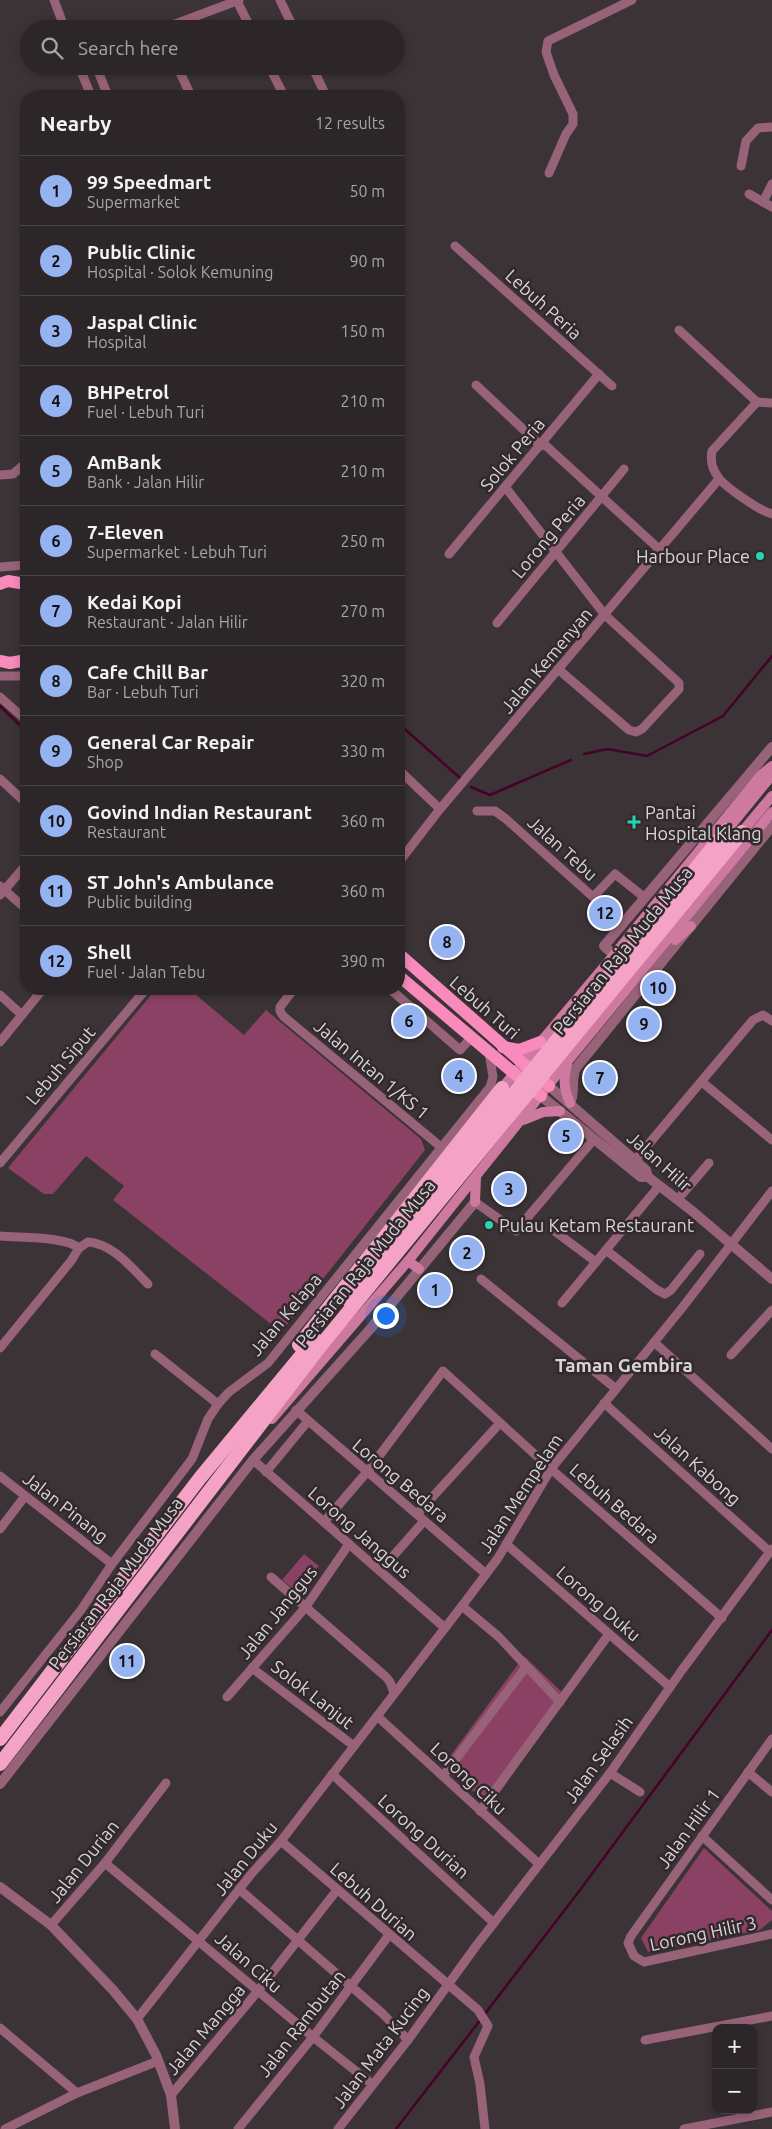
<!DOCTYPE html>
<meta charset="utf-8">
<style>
body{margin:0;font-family:Ubuntu,sans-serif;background:#342e30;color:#f1f3f6}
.controls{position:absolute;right:15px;bottom:15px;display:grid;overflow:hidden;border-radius:10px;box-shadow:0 2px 8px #0003}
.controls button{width:45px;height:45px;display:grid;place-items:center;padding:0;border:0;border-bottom:1px solid #484345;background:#2c2628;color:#f1f3f6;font:25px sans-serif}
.you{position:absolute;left:385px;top:1315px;width:18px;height:18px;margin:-12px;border:4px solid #fff;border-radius:50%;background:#1a73e8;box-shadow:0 0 0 8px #1a73e833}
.badge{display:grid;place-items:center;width:32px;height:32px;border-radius:50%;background:#95b2f1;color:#111;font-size:16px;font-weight:700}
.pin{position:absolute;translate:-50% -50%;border:2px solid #fff;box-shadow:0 1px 5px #0006}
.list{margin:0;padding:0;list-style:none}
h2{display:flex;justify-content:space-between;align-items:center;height:65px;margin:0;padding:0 20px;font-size:21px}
h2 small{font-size:16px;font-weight:400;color:#a6a5a8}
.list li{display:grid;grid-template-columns:32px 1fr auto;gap:15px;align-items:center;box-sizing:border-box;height:70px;padding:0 20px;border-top:1px solid #484345}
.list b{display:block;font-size:19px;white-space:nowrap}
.list p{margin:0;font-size:16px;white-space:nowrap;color:#a6a5a8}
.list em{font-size:16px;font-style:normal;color:#a6a5a8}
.icon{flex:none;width:28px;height:28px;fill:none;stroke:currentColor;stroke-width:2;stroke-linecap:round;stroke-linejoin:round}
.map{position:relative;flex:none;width:772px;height:2129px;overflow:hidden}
.search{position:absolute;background:#2c2628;box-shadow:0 2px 8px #0003;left:20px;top:20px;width:385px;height:55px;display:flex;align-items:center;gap:12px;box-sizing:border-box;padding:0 18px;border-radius:28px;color:#a6a5a8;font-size:19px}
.panel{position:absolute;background:#2c2628;box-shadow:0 2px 8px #0003;left:20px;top:90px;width:385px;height:905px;border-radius:20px}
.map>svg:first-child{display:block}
</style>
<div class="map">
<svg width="772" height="2129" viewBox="0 0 772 2129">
<rect width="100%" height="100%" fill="#3b3336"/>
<g fill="#8b4164">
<path d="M156 989H189L244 1035 266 1010 421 1139 425 1150 281 1332 113 1200 124 1186 86 1156 53 1194H44L8 1168Z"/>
<path d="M304 1554 319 1566 297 1592 282 1580Z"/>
<path d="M524 1656 567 1697 491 1805 442 1767Z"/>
<path d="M704 1848 772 1911V1920L760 1930 648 1952 641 1938Z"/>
</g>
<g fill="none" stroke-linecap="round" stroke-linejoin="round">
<g stroke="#470029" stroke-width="2.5">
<path d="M0 706 26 731"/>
<path d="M399 724 460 778"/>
<path d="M584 754 607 749 647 756 723 716 772 656"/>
<path d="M471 787 490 795 571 760"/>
<path d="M484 2015 577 1894 772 1630"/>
<path d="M396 2129 481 2019"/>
</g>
<g stroke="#986279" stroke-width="9">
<path d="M54 0 65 29"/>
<path d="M280 0 294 29"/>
<path d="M237 1 251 29"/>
<path d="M162 29 239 0"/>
<path d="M79 66 91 96"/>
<path d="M96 66 108 96"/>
<path d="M177 66 191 96"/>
<path d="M269 66 284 96"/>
<path d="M312 66 326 96"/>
<path d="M741 166 746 141 758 128 772 127"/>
<path d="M549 173 566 134 573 124V114L554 75 546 52 548 41 632 0"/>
<path d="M749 194 772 207"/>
<path d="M763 202 772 184"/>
<path d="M455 246 612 386"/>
<path d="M679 330 757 402"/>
<path d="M476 385 541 446"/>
<path d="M757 402 712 451C710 461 712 469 718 477 725 487 760 511 772 514"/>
<path d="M757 402 772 403"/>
<path d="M543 443 659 549"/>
<path d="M0 475 13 474 26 463"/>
<path d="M506 488 605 615 679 683V689L642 729 636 732 629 730 558 669"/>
<path d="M449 554 599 374"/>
<path d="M0 567 26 565"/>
<path d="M497 623 624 469"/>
<path d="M0 676H26"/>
<path d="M0 697 26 720"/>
<path d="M399 770 440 809"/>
<path d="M0 779 26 803"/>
<path d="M477 811H495L506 819 593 897 615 874 644 897"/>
<path d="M399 862 440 809 719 479"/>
<path d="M0 886 26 909"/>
<path d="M0 895 26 865"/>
<path d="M294 989 280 1007V1011L283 1016 441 1147"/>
<path d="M390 989 460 1050 472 1037"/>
<path d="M0 995 22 1015"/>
<path d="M0 1042 43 989"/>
<path d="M702 1082 772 1140"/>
<path d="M0 1163 146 989"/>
<path d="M631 1165 753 1020 763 1015 772 1021"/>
<path d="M678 1199 709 1163"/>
<path d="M475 1202 516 1231 594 1139"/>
<path d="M553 1230 596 1262"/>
<path d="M0 1236C20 1238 65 1236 79 1248"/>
<path d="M606 1250 657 1290 665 1294 671 1290 700 1254"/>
<path d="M481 1279 615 1388"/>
<path d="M562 1303 659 1186"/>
<path d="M654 1342 772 1449"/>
<path d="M0 1348 71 1261 79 1248 88 1242C113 1244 131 1267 148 1284"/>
<path d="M155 1354 218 1404"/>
<path d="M731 1355 772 1310"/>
<path d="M604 1403 770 1552"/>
<path d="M296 1410 486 1574"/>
<path d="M253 1460 445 1628"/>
<path d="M266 1472 308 1421"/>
<path d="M0 1476 112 1564"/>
<path d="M417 1514 500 1423"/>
<path d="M324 1522 367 1472 443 1371 551 1469 722 1618"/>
<path d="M0 1529 25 1496"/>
<path d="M506 1544 670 1687"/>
<path d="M380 1571 424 1521"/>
<path d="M271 1577 386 1677 390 1682 394 1693"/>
<path d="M462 1606 499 1637 560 1702"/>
<path d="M252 1668 354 1746"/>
<path d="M227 1697 305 1608 349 1544"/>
<path d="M0 1712 81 1610 112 1564 192 1459 208 1419 218 1404 229 1392 268 1363 490 1087 493 1077 489 1052"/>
<path d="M377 1716 539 1864"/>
<path d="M772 1739 631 1936 628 1943 634 1956 644 1962 772 1934"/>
<path d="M748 1772 772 1792"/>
<path d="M610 1773 640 1792"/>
<path d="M332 1774 494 1923"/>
<path d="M443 1776 526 1667"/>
<path d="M480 1811 609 1634"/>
<path d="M702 1836 772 1900"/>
<path d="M281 1841 478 2010 488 2026 474 2057 480 2084 485 2129"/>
<path d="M105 1863 313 2037 372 2084"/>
<path d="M239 1889 383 2014 408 2040"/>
<path d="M51 1925 105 1863 166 1783"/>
<path d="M137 2019 252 1873 281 1841 468 1598 498 1558 551 1469 682 1308 772 1191"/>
<path d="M0 2028 77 2093"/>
<path d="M645 2040 772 2016"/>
<path d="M171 2095 258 1991 337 1890"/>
<path d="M5 2129 77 2093 158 2061"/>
<path d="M238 2129 313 2037 389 1935"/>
<path d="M338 2129 408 2040 476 1946 610 1773 682 1670 772 1549"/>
<path d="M684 2129 772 2112"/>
</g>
<g stroke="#986279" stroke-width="10">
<path d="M614 955 604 946 772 747"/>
<path d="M549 1086 646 1170 648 1177 691 1210 772 1279"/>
<path d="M541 1096 641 1177H648"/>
<path d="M570 1103C576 1091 570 1081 576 1068L772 826"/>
<path d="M0 1784 253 1460 372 1327 475 1202"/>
<path d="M0 1887 51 1925 113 1990 137 2019 156 2055 171 2095 175 2129"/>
</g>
<g stroke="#ce799f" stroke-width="10">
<path d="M727 830 772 775"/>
<path d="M742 832 772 796"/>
<path d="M675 940 691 926"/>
<path d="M567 1065C563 1080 564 1089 570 1103"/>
<path d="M502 1088 614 955 761 775 772 766"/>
<path d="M523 1120 543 1112 560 1111"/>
<path d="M475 1202 476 1177"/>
<path d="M408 1261 419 1269"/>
<path d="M272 1419 408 1261 567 1062 772 812"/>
</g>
<g stroke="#f88abc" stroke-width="12">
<path d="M0 584 8 581 26 584"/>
<path d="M0 661 10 663 26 660"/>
<path d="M399 954 549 1086"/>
<path d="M399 976 541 1096"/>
<path d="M503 1047 519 1050 540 1042"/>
</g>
<g stroke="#f4a2c6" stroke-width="14">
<path d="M299 1345 502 1088"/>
<path d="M0 1739 200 1478 315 1339"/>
<path d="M0 1764 322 1344"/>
</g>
<g stroke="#f4a2c6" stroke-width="14">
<path d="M347 1299 727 830"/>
<path d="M322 1344 742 832"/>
</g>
</g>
<g fill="#26d5ae" stroke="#31292c" stroke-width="2">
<circle cx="760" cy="556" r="5"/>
<path d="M631.5 814.5h5v5h5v5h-5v5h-5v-5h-5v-5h5z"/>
<circle cx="489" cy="1225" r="5"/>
</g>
<g text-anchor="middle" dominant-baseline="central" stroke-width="5" stroke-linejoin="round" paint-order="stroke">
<g font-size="18" fill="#d9d4d6" stroke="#31292c">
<text transform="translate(544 304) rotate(42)">Lebuh Peria</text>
<text transform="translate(512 454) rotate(-50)">Solok Peria</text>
<text transform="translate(548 536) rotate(-50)">Lorong Peria</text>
<text transform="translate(546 660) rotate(-50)">Jalan Kemenyan</text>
<text transform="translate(563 848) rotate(42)">Jalan Tebu</text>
<text transform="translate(622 950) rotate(-51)">Persiaran Raja Muda Musa</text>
<text transform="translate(485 1007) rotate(41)">Lebuh Turi</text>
<text transform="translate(60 1065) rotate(-50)">Lebuh Siput</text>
<text transform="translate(372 1069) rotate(40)">Jalan Intan 1/KS 1</text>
<text transform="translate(660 1161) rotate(42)">Jalan Hilir</text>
<text transform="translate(365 1263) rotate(-51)">Persiaran Raja Muda Musa</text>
<text transform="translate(285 1314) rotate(-50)">Jalan Kelapa</text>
<text transform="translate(698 1465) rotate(42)">Jalan Kabong</text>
<text transform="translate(401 1480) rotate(40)">Lorong Bedara</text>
<text transform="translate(520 1493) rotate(-57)">Jalan Mempelam</text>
<text transform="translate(615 1503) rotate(41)">Lebuh Bedara</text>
<text transform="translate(66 1507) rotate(38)">Jalan Pinang</text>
<text transform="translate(360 1532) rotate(41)">Lorong Janggus</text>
<text transform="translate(115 1583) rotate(-53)">Persiaran Raja Muda Musa</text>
<text transform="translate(599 1603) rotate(41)">Lorong Duku</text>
<text transform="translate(277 1612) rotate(-51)">Jalan Janggus</text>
<text transform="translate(313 1694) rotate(38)">Solok Lanjut</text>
<text transform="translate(598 1759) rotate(-54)">Jalan Selasih</text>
<text transform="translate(469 1778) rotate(43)">Lorong Ciku</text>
<text transform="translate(688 1828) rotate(-54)">Jalan Hilir 1</text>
<text transform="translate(424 1836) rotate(42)">Lorong Durian</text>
<text transform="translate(245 1858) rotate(-51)">Jalan Duku</text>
<text transform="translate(83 1861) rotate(-51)">Jalan Durian</text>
<text transform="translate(374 1901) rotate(41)">Lebuh Durian</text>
<text transform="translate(703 1933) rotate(-12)">Lorong Hilir 3</text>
<text transform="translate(249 1962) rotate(41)">Jalan Ciku</text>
<text transform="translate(301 2023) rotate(-52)">Jalan Rambutan</text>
<text transform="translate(205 2029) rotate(-50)">Jalan Mangga</text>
<text transform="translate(380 2047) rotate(-53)">Jalan Mata Kucing</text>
</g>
<g font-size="18" fill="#d9d4d6" stroke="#31292c" text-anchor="start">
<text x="750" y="556" text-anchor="end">Harbour Place</text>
<text x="645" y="812">Pantai<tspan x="645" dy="21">Hospital Klang</tspan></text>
<text x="499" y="1225">Pulau Ketam Restaurant</text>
</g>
<g font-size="19" font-weight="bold" fill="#d9d4d6" stroke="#31292c">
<text x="624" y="1365">Taman Gembira</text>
</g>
</g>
</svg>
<div class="controls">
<button>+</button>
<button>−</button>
</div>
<div class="you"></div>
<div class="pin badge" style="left:435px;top:1290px">1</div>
<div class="pin badge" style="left:467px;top:1253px">2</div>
<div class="pin badge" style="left:509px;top:1189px">3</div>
<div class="pin badge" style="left:459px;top:1076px">4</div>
<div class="pin badge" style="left:566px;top:1136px">5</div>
<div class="pin badge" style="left:409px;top:1021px">6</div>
<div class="pin badge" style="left:600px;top:1078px">7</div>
<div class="pin badge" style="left:447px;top:942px">8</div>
<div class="pin badge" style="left:644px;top:1024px">9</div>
<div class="pin badge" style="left:658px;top:988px">10</div>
<div class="pin badge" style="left:127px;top:1661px">11</div>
<div class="pin badge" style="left:605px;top:913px">12</div>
<div class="search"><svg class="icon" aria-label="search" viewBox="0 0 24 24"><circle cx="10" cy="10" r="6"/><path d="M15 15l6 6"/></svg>Search here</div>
<section class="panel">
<h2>Nearby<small>12 results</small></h2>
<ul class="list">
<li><span class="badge">1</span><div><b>99 Speedmart</b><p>Supermarket</p></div><em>50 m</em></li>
<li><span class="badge">2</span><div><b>Public Clinic</b><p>Hospital · Solok Kemuning</p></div><em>90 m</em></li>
<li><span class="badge">3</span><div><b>Jaspal Clinic</b><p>Hospital</p></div><em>150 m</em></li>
<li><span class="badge">4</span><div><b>BHPetrol</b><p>Fuel · Lebuh Turi</p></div><em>210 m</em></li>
<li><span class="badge">5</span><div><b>AmBank</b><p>Bank · Jalan Hilir</p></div><em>210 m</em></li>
<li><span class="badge">6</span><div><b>7-Eleven</b><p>Supermarket · Lebuh Turi</p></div><em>250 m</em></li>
<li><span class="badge">7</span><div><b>Kedai Kopi</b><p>Restaurant · Jalan Hilir</p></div><em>270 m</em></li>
<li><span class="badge">8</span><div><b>Cafe Chill Bar</b><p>Bar · Lebuh Turi</p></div><em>320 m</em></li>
<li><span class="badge">9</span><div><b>General Car Repair</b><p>Shop</p></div><em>330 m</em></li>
<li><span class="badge">10</span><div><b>Govind Indian Restaurant</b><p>Restaurant</p></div><em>360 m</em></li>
<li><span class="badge">11</span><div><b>ST John's Ambulance</b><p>Public building</p></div><em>360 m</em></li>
<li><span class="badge">12</span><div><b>Shell</b><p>Fuel · Jalan Tebu</p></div><em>390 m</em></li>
</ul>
</section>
</div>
